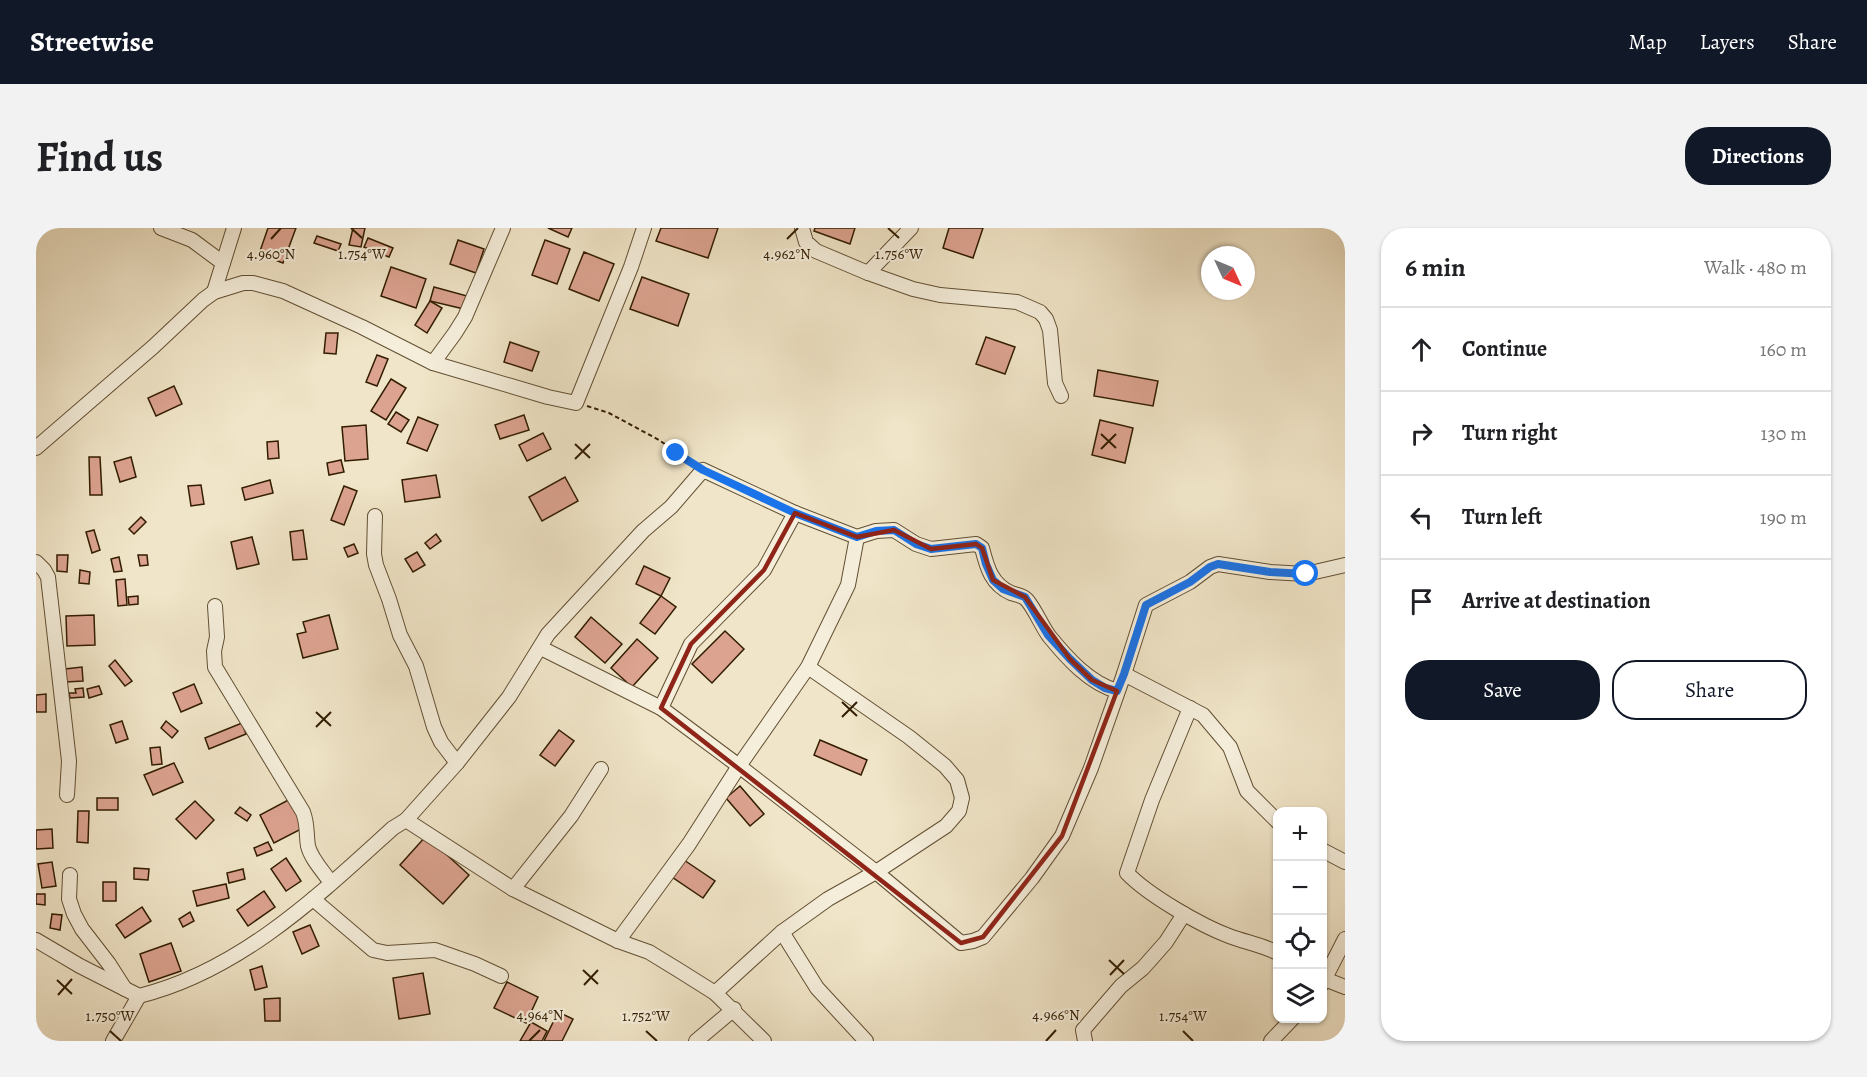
<!DOCTYPE html>
<meta charset="utf-8">
<style>
body{margin:0;font-family:Alegreya,serif;background:#f2f2f2;color:#202124}
.controls{position:absolute;right:18px;bottom:18px;display:grid;overflow:hidden;border-radius:12px;box-shadow:0 2px 4px #0004}
.controls button{width:54px;height:54px;display:grid;place-items:center;padding:0;border:0;border-bottom:2px solid #e0e0e0;background:#fff;color:#202124;font:30px sans-serif}
.compass{position:absolute;left:1165px;top:18px;width:54px;height:54px;border-radius:50%;background:#fff;box-shadow:0 2px 4px #0004;rotate:134deg}
.stop{position:absolute;width:18px;height:18px;margin:-14px;border:4px solid #1a73e8;border-radius:50%;background:#fff}
.stop.end{background:#1a73e8;border-color:#fff;box-shadow:0 2px 6px #0008}
.list{margin:0;padding:0;list-style:none}
h2{display:flex;justify-content:space-between;align-items:center;height:78px;margin:0;padding:0 24px;font-size:26px}
h2 small{font-size:20px;font-weight:400;color:#757577}
.list li{display:grid;grid-template-columns:39px 1fr auto;gap:18px;align-items:center;box-sizing:border-box;height:84px;padding:0 24px;border-top:2px solid #e0e0e0}
.list b{display:block;font-size:22px;white-space:nowrap}
.list em{font-size:20px;font-style:normal;color:#757577}
.actions{display:flex;gap:12px;padding:18px 24px}
.actions a{flex:1;padding:14px 0;border:2px solid #111827;border-radius:24px;text-align:center;font-size:21px;color:#111827}
.actions .main{background:#111827;color:#fff}
.icon{flex:none;width:33px;height:33px;fill:none;stroke:currentColor;stroke-width:2;stroke-linecap:round;stroke-linejoin:round}
.map{position:relative;flex:none;width:1309px;height:813px;overflow:hidden;border-radius:24px}
header{display:flex;align-items:center;gap:36px;box-sizing:border-box;height:84px;padding:0 30px;background:#111827;color:#fff}
header strong{font-size:28px}
nav{display:flex;gap:33px;margin-inline-start:auto;font-size:21px}
.intro{display:flex;align-items:center;justify-content:space-between;box-sizing:border-box;height:144px;padding:0 36px}
h1{margin:0;font-size:42px}
.button{padding:15px 27px;border-radius:24px;background:#111827;color:#fff;font-size:21px;font-weight:700}
main{display:flex;gap:36px;padding:0 36px}
aside{flex:1;background:#fff;border-radius:24px;box-shadow:0 2px 4px #0004}
.map>svg:first-child{display:block}
</style>
<header>
<strong>Streetwise</strong>
<nav><a>Map</a><a>Layers</a><a>Share</a></nav>
</header>
<div class="intro"><h1>Find us</h1><a class="button">Directions</a></div>
<main>
<div class="map">
<svg width="1309" height="813" viewBox="0 0 1309 813">
<rect width="100%" height="100%" fill="#f0e5c8"/>
<filter id="stains"><feTurbulence type="fractalNoise" baseFrequency=".00333" numOctaves="4"/><feColorMatrix values="0 0 0 0 .2 0 0 0 0 .09 0 0 0 0 .02 0 0 0 .5 -.17"/></filter>
<radialGradient id="worn" r=".72"><stop offset=".6" stop-color="#630" stop-opacity="0"/><stop offset="1" stop-color="#630" stop-opacity=".3"/></radialGradient>
<g fill="#dca390" stroke="#321d01" stroke-width="1.5">
<path d="M232 0H260L247 35 223 26Z"/>
<path d="M317 0H329L325 19 313 17Z"/>
<path d="M512 0H536L532 9Z"/>
<path d="M625 0H682L672 30 620 13Z"/>
<path d="M779 0H819L814 16 778 3Z"/>
<path d="M913 0H947L937 30 907 20Z"/>
<path d="M281 8 305 16 302 23 278 15Z"/>
<path d="M332 10 357 20 353 29 328 19Z"/>
<path d="M422 12 448 21 440 45 414 36Z"/>
<path d="M509 12 534 21 521 56 496 47Z"/>
<path d="M548 24 578 36 563 73 533 61Z"/>
<path d="M355 39 390 51 380 80 345 68Z"/>
<path d="M606 49 653 66 642 98 594 81Z"/>
<path d="M398 59 431 68 428 81 394 73Z"/>
<path d="M394 73 406 80 391 105 379 97Z"/>
<path d="M290 105H302L300 126 288 125Z"/>
<path d="M950 109 979 119 969 146 940 136Z"/>
<path d="M474 114 503 124 496 143 468 134Z"/>
<path d="M341 127 352 131 341 158 330 154Z"/>
<path d="M1062 142 1122 153 1117 178 1058 168Z"/>
<path d="M355 151 370 160 350 192 335 183Z"/>
<path d="M138 158 146 176 120 188 112 170Z"/>
<path d="M360 184 373 192 365 204 352 196Z"/>
<path d="M488 187 493 202 464 211 459 197Z"/>
<path d="M382 189 402 197 391 223 371 215Z"/>
<path d="M1064 192 1097 200 1089 235 1056 227Z"/>
<path d="M330 197 332 231 309 233 306 199Z"/>
<path d="M507 205 515 221 491 233 483 217Z"/>
<path d="M242 213 243 230 232 231 231 214Z"/>
<path d="M53 229H64L66 267H54Z"/>
<path d="M95 229 100 249 84 254 78 234Z"/>
<path d="M305 232 308 244 293 247 291 235Z"/>
<path d="M400 247 404 269 369 274 366 252Z"/>
<path d="M529 249 542 273 506 293 493 269Z"/>
<path d="M234 252 237 265 209 272 206 260Z"/>
<path d="M165 257 168 276 155 278 152 258Z"/>
<path d="M308 258 321 263 308 297 295 292Z"/>
<path d="M105 289 110 294 98 306 93 301Z"/>
<path d="M58 302 64 322 56 325 50 304Z"/>
<path d="M267 302 271 331 257 332 254 304Z"/>
<path d="M400 306 405 313 394 321 389 315Z"/>
<path d="M216 309 223 336 201 341 195 314Z"/>
<path d="M318 316 322 325 312 329 308 320Z"/>
<path d="M381 324 389 337 377 344 369 331Z"/>
<path d="M21 327H32L31 344 21 343Z"/>
<path d="M102 327H111L112 337 104 338Z"/>
<path d="M83 329 86 343 78 344 75 331Z"/>
<path d="M608 338 634 350 625 368 600 356Z"/>
<path d="M44 342 54 344 53 356 43 355Z"/>
<path d="M89 351 91 377 82 378 80 352Z"/>
<path d="M102 368V376L93 377 92 369Z"/>
<path d="M625 368 640 379 619 406 604 395Z"/>
<path d="M58 387 59 417 31 418 30 388Z"/>
<path d="M293 387 302 421 267 430 261 406 270 404 267 394Z"/>
<path d="M555 389 586 416 569 435 539 409Z"/>
<path d="M689 403 708 421 676 455 656 436Z"/>
<path d="M601 411 622 430 596 459 575 440Z"/>
<path d="M79 432 96 453 89 458 73 438Z"/>
<path d="M46 439 47 453 30 454 29 441Z"/>
<path d="M158 456 166 475 145 484 137 465Z"/>
<path d="M63 458 66 466 53 470 51 461Z"/>
<path d="M47 460 48 469 34 470 33 465H40L39 461Z"/>
<path d="M10 466V484H0V467Z"/>
<path d="M86 493 92 511 80 515 74 497Z"/>
<path d="M130 493 142 503 136 510 125 500Z"/>
<path d="M206 495 210 506 173 521 169 510Z"/>
<path d="M523 502 538 513 519 538 504 527Z"/>
<path d="M784 512 831 532 825 547 778 527Z"/>
<path d="M124 519 126 536 116 537 114 520Z"/>
<path d="M138 535 147 554 117 567 108 547Z"/>
<path d="M704 558 728 586 714 598 690 570Z"/>
<rect x="61" y="570" width="21" height="12"/>
<path d="M256 570 271 598 238 615 224 587Z"/>
<path d="M159 573 178 592 160 611 140 591Z"/>
<path d="M204 579 215 587 211 593 199 585Z"/>
<path d="M42 583H53L52 615 41 614Z"/>
<path d="M16 601 17 620 0 621V602Z"/>
<path d="M390 608 433 647 407 676 364 637Z"/>
<path d="M232 614 236 622 221 628 218 620Z"/>
<path d="M250 630 265 653 250 663 235 641Z"/>
<path d="M645 630 679 653 667 670 633 647Z"/>
<path d="M16 634 20 658 6 660 2 636Z"/>
<path d="M98 640 113 641 112 652 98 651Z"/>
<path d="M207 641 209 651 193 655 191 645Z"/>
<rect x="67" y="654" width="13" height="19"/>
<path d="M190 656 193 670 161 678 157 663Z"/>
<path d="M228 663 239 679 212 698 201 682Z"/>
<path d="M0 666H9V677L0 676Z"/>
<path d="M106 679 115 693 89 710 80 697Z"/>
<path d="M154 684 158 693 147 699 143 691Z"/>
<path d="M16 686 26 687 24 702 14 700Z"/>
<path d="M274 697 283 718 266 726 257 704Z"/>
<path d="M135 715 145 743 113 754 104 726Z"/>
<path d="M226 738 231 759 219 762 214 742Z"/>
<path d="M387 745 394 786 363 791 357 750Z"/>
<path d="M471 754 502 769 490 795 458 780Z"/>
<path d="M244 770V793H229L228 771Z"/>
<path d="M522 784 537 791 526 813H508Z"/>
<path d="M495 794 511 803 506 813H484Z"/>
</g>
<g fill="none" stroke-linecap="round" stroke-linejoin="round">
<defs>
<g id="minor">
<path d="M125 0 156 12 187 35"/>
<path d="M766 0 770 14 780 23 832 45 877 61 904 67 981 74 1004 84 1010 91 1014 102 1019 155 1025 168"/>
<path d="M832 45 875 0"/>
<path d="M178 64 198 0"/>
<path d="M397 135 512 169 540 175 595 39 608 0"/>
<path d="M0 220 117 119 167 72 178 64 207 55H217L247 63 326 99 397 135 419 105 429 89 467 0"/>
<path d="M339 288 338 326 340 337 353 371 364 407 380 438 398 499 405 514 421 535"/>
<path d="M0 334 8 342 12 349 33 533 31 567"/>
<path d="M179 378 181 409 178 423 179 439 267 584C272 597 270 606 272 618 275 631 288 644 295 655"/>
<path d="M505 420 625 480 703 538 840 644 925 715 937 713 947 709 996 650 1026 608 1055 540 1088 446 1110 377 1154 354 1174 339 1182 336 1234 344 1270 346 1309 337"/>
<path d="M1088 446 1167 487 1194 519 1211 563 1242 594"/>
<path d="M625 480 655 416 728 342 759 285"/>
<path d="M1154 480 1116 572 1091 645C1112 667 1164 697 1193 708 1209 714 1226 717 1242 725"/>
<path d="M370 592 421 535 473 469 512 406 607 303 635 279 667 242 759 285 821 309 840 303 858 302 880 316 895 321 940 316 946 320C951 339 955 356 975 365 980 367 987 367 991 372 1000 383 1005 397 1013 408 1031 430 1053 455 1081 463"/>
<path d="M1286 622 1309 634"/>
<path d="M34 647 33 671 38 686 46 701 73 736 89 761"/>
<path d="M477 661 535 588 565 541"/>
<path d="M277 671 337 722 351 725 399 722 439 736 465 748"/>
<path d="M746 704 781 760 830 813"/>
<path d="M0 712 44 738 103 768C204 743 282 668 357 600L370 592 477 661 582 713 613 724 644 743 679 765 728 813"/>
<path d="M582 713 653 616 703 538 772 439 812 357 821 309"/>
<path d="M1286 750 1309 759"/>
<path d="M1286 756 1309 711"/>
<path d="M679 765 746 704 792 671 840 644 910 598 923 583 926 570 921 552 909 538 873 509 772 439"/>
<path d="M77 813 103 768"/>
<path d="M660 813 698 781"/>
<path d="M1049 813 1047 802 1085 758 1107 740 1130 714 1148 686"/>
<path d="M1235 813 1257 790"/>
</g>
</defs>
<use href="#minor" stroke="#624f33" stroke-width="16"/>
<path stroke="#321d01" stroke-width="2" stroke-dasharray="4.5 3" stroke-linecap="butt" d="M551 178 573 185 623 212 656 235"/>
<use href="#minor" stroke="#f5eedb" stroke-width="14"/>
</g>
<g fill="none" stroke-linecap="round" stroke-linejoin="round">
<path stroke="#1a73e8" stroke-width="8" d="M640 225 667 242 759 285 821 309 840 303 858 302 880 316 895 321 940 316 946 320 950 336 957 352 967 361 989 369 1012 407 1034 431 1056 452 1069 460 1081 463 1088 446 1110 377 1154 354 1174 339 1182 336 1234 344 1270 346"/>
</g>
<path fill="none" stroke="#8f2418" stroke-width="4.5" stroke-linejoin="round" d="M759 285 821 309 858 302 895 321 940 316 946 320 957 352 989 369 1034 431 1056 452 1081 463 1026 608 947 709 925 715 625 480 655 416 728 342Z"/>
<path fill="none" stroke="#321d01" stroke-width="2" d="M315 0 326 10M852 0 863 10M235 11 245 0M751 11 762 0M1065 206 1080 220M539 216 554 230M1065 221 1080 206M539 231 554 216M806 474 821 488M280 484 295 498M806 489 821 474M280 499 295 484M1073 732 1088 746M547 742 562 756M1074 747 1088 732M21 752 36 766M548 757 562 742M22 767 36 751M74 803 85 813M610 803 621 813M1147 803 1157 813M493 813 504 802M1010 813 1020 802"/>
<g font-size="15" text-anchor="middle" fill="#321d01" stroke="#f5eedb" stroke-width="4.5" stroke-linejoin="round" paint-order="stroke">
<text x="326" y="31">1.754°W</text>
<text x="863" y="31">1.756°W</text>
<text x="235" y="31">4.960°N</text>
<text x="751" y="31">4.962°N</text>
<text x="504" y="792">4.964°N</text>
<text x="1020" y="792">4.966°N</text>
<text x="74" y="793">1.750°W</text>
<text x="610" y="793">1.752°W</text>
<text x="1147" y="793">1.754°W</text>
</g>
<rect width="100%" height="100%" filter="url(#stains)"/>
<rect width="100%" height="100%" fill="url(#worn)"/>
</svg>
<div class="controls">
<button>+</button>
<button>−</button>
<button><svg class="icon" aria-label="locate" viewBox="0 0 24 24"><circle cx="12" cy="12" r="6"/><path d="M12 2v4M12 18v4M2 12h4M18 12h4"/></svg></button>
<button><svg class="icon" aria-label="layers" viewBox="0 0 24 24"><path d="M12 4l9 5-9 5-9-5zM3 14l9 5 9-5"/></svg></button>
</div>
<svg class="compass" viewBox="-18 -18 36 36"><path d="M0-13l5 13h-10z" fill="#e53935"/><path d="M0 13l5-13h-10z" fill="#757577"/></svg>
<div class="stop" style="left:1270px;top:346px"></div>
<div class="stop end" style="left:640px;top:225px"></div>
</div>
<aside>
<h2>6 min<small>Walk · 480 m</small></h2>
<ul class="list">
<li><svg class="icon" aria-label="ahead" viewBox="0 0 24 24"><path d="M12 20V5M6 11l6-6 6 6"/></svg><div><b>Continue</b></div><em>160 m</em></li>
<li><svg class="icon" aria-label="right" viewBox="0 0 24 24"><path d="M7 20v-9h11M14 6l5 5-5 5"/></svg><div><b>Turn right</b></div><em>130 m</em></li>
<li><svg class="icon" aria-label="left" viewBox="0 0 24 24"><path d="M17 20v-9H6M10 6l-5 5 5 5"/></svg><div><b>Turn left</b></div><em>190 m</em></li>
<li><svg class="icon" aria-label="arrive" viewBox="0 0 24 24"><path d="M6 21V4h12l-3 4 3 4H6"/></svg><div><b>Arrive at destination</b></div></li>
</ul>
<div class="actions"><a class="main">Save</a><a>Share</a></div>
</aside>
</main>
